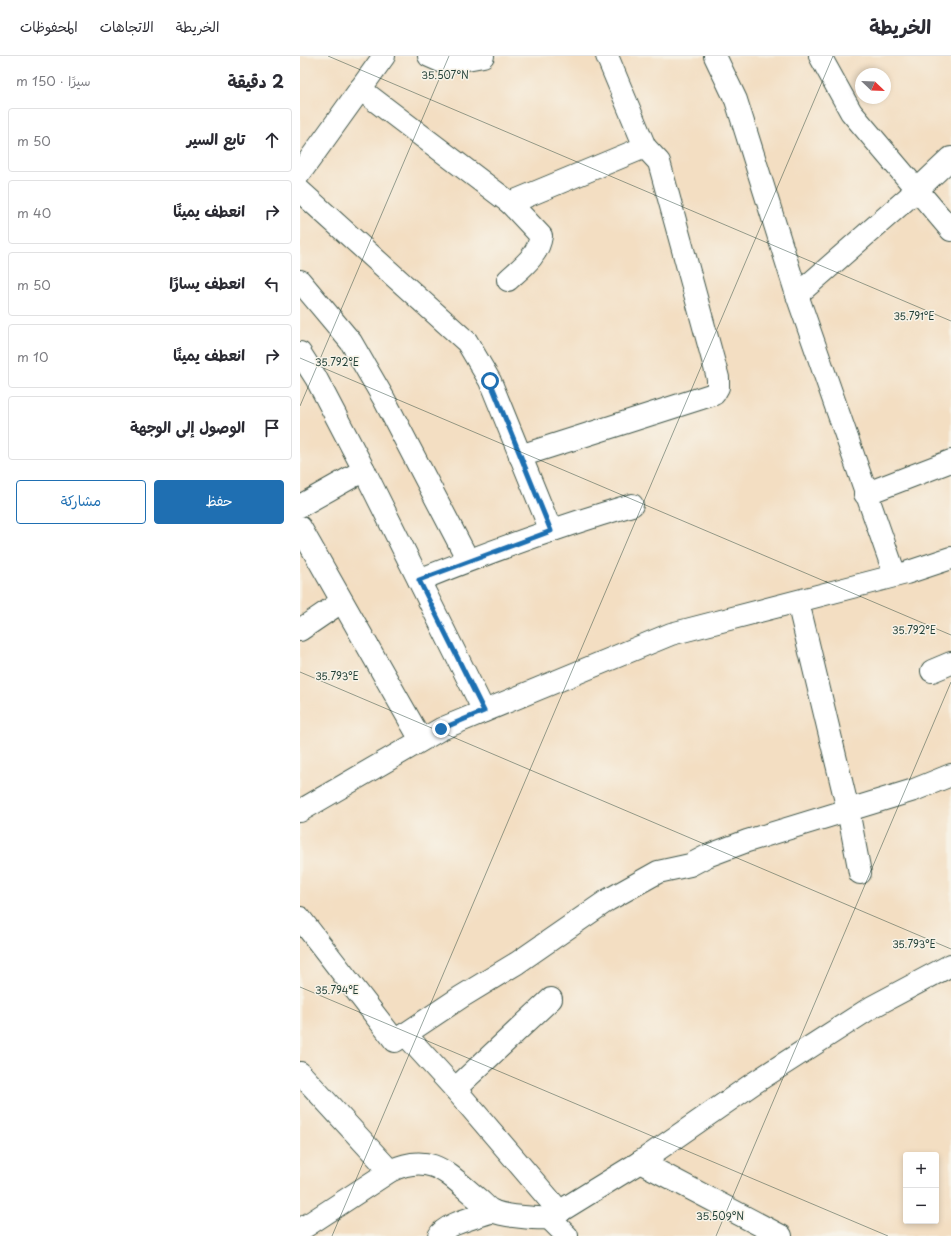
<!DOCTYPE html>
<html lang="ar">
<meta charset="utf-8">
<style>
body{margin:0;font-family:"Playpen Sans","Playpen Sans Arabic",sans-serif;background:#f7f7f7;color:#2b2b33;direction:rtl}
.controls{position:absolute;right:12px;bottom:12px;display:grid;overflow:hidden;border-radius:4px;box-shadow:0 2px 6px #0003}
.controls button{width:36px;height:36px;display:grid;place-items:center;padding:0;border:0;border-bottom:1px solid #e1e1e2;background:#fff;color:#2b2b33;font:20px sans-serif}
.compass{position:absolute;left:555px;top:12px;width:36px;height:36px;border-radius:50%;background:#fff;box-shadow:0 2px 6px #0003;rotate:113deg}
.stop{position:absolute;width:12px;height:12px;margin:-9px;border:3px solid #1f6fb2;border-radius:50%;background:#fff}
.stop.end{background:#1f6fb2;border-color:#fff;box-shadow:0 1px 4px #0008}
.list{margin:0;padding:0;list-style:none}
h2{display:flex;justify-content:space-between;align-items:center;height:52px;margin:0;padding:0 16px;font-size:17px}
h2 small{font-size:13px;font-weight:400;color:#7c7c81}
.list li{display:grid;grid-template-columns:26px 1fr auto;gap:12px;align-items:center;box-sizing:border-box;height:64px;margin:0 8px 8px;padding:0 8px;border:1px solid #e1e1e2;border-radius:4px}
.list b{display:block;font-size:15px;white-space:nowrap}
.list em{font-size:13px;font-style:normal;color:#7c7c81}
.actions{display:flex;gap:8px;padding:12px 16px}
.actions a{flex:1;padding:9px 0;border:1px solid #1f6fb2;border-radius:4px;text-align:center;font-size:14px;color:#1f6fb2}
.actions .main{background:#1f6fb2;color:#fff}
.icon{flex:none;width:22px;height:22px;fill:none;stroke:currentColor;stroke-width:2;stroke-linecap:round;stroke-linejoin:round}
.map{position:relative;flex:none;width:651px;height:1180px;overflow:hidden;direction:ltr}
header{display:flex;align-items:center;gap:24px;box-sizing:border-box;height:56px;padding:0 20px;background:#fff;border-bottom:1px solid #e1e1e2}
header strong{font-size:19px}
nav{display:flex;gap:22px;margin-inline-start:auto;font-size:14px}
main{display:flex}
aside{flex:1;background:#fff}
.map>svg:first-child{display:block}
</style>
<header>
<strong>الخريطة</strong>
<nav><a>الخريطة</a><a>الاتجاهات</a><a>المحفوظات</a></nav>
</header>
<main>
<div class="map">
<svg width="651" height="1180" viewBox="0 0 651 1180">
<rect width="100%" height="100%" fill="#f7f3e8"/>
<filter id="ink" filterUnits="userSpaceOnUse"><feTurbulence type="fractalNoise" baseFrequency=".025" numOctaves="2"/><feDisplacementMap in="SourceGraphic" scale="8" xChannelSelector="R" yChannelSelector="G"/><feConvolveMatrix kernelMatrix="1 2 1 2 8 2 1 2 1" color-interpolation-filters="sRGB"/></filter>
<filter id="wash" filterUnits="userSpaceOnUse"><feTurbulence type="fractalNoise" baseFrequency=".012" numOctaves="4" result="noise"/><feDisplacementMap in="SourceGraphic" scale="16" xChannelSelector="R" yChannelSelector="G"/><feGaussianBlur stdDeviation="0.9" result="paint"/><feColorMatrix in="noise" values="0 0 0 0 0 0 0 0 0 0 0 0 0 0 0 0 0 1.4 0 .05"/><feComposite in="paint" operator="in"/></filter>
<g filter="url(#wash)">
<rect width="100%" height="100%" fill="#f3dec2"/>
</g>
<g filter="url(#ink)">
<g fill="none" stroke-linecap="round" stroke-linejoin="round">
<defs>
<g id="minor">
<path d="M129 0 145 7 183 0"/>
<path d="M415 0 436 44 497 239 595 519"/>
<path d="M520 0 551 56 651 174"/>
<path d="M60 33 210 147 241 180C238 200 222 211 208 224"/>
<path d="M0 117 84 0"/>
<path d="M0 135 167 286 190 325 251 475"/>
<path d="M210 147 345 91"/>
<path d="M0 225 51 286 84 343 168 504"/>
<path d="M497 239 617 134 651 102"/>
<path d="M0 297 16 322 64 414 0 450"/>
<path d="M220 400 414 338 418 331V322L359 106 345 91 307 0"/>
<path d="M64 414 184 655"/>
<path d="M565 438 651 405"/>
<path d="M0 471 121 684"/>
<path d="M119 524C189 496 260 470 332 449"/>
<path d="M498 546 548 754 560 817"/>
<path d="M0 574 41 546"/>
<path d="M632 615 651 607"/>
<path d="M0 755 141 673 371 578 606 517 651 502"/>
<path d="M0 862 95 985 161 941 217 907 308 844 358 816 390 809 407 800 447 785 614 734 651 719"/>
<path d="M105 978 155 1033 260 1156"/>
<path d="M0 1017 90 1115"/>
<path d="M155 1033 251 943"/>
<path d="M340 1106 481 1180"/>
<path d="M249 1162 267 1180"/>
<path d="M0 1174 90 1115C131 1095 148 1118 178 1143 183 1147 187 1152 192 1155 203 1160 237 1163 249 1162L340 1106 454 1027 572 951 651 909"/>
<path d="M139 1180C144 1168 180 1160 193 1155"/>
</g>
</defs>
<use href="#minor" stroke="#3f5549" stroke-width="24"/>
<use href="#minor" stroke="#fff" stroke-width="22"/>
</g>
</g>
<g fill="none" stroke-linecap="round" stroke-linejoin="round" filter="url(#ink)">
<path stroke="#1f6fb2" stroke-width="5" d="M141 673 184 655 119 524 251 475 190 325"/>
</g>
<path fill="none" stroke="#1f3d34" stroke-width="1" stroke-opacity="0.45" d="M28 0 651 265M0 302 651 579M0 350 149 0M0 616 651 893M0 931 588 1180M32 1180 533 0M416 1180 651 626"/>
<g font-size="10" text-anchor="middle" fill="#1f3d34" stroke="#f7f3e8" stroke-width="3" stroke-linejoin="round" paint-order="stroke">
<text x="145" y="23">35.507°N</text>
<text x="614" y="264">35.791°E</text>
<text x="37" y="310">35.792°E</text>
<text x="614" y="578">35.792°E</text>
<text x="37" y="624">35.793°E</text>
<text x="614" y="892">35.793°E</text>
<text x="37" y="938">35.794°E</text>
<text x="420" y="1164">35.509°N</text>
</g>
</svg>
<div class="controls">
<button>+</button>
<button>−</button>
</div>
<svg class="compass" viewBox="-18 -18 36 36"><path d="M0-13l5 13h-10z" fill="#e53935"/><path d="M0 13l5-13h-10z" fill="#7c7c81"/></svg>
<div class="stop" style="left:190px;top:325px"></div>
<div class="stop end" style="left:141px;top:673px"></div>
</div>
<aside>
<h2>2 دقيقة<small>سيرًا · 150 m</small></h2>
<ul class="list">
<li><svg class="icon" aria-label="ahead" viewBox="0 0 24 24"><path d="M12 20V5M6 11l6-6 6 6"/></svg><div><b>تابع السير</b></div><em>50 m</em></li>
<li><svg class="icon" aria-label="right" viewBox="0 0 24 24"><path d="M7 20v-9h11M14 6l5 5-5 5"/></svg><div><b>انعطف يمينًا</b></div><em>40 m</em></li>
<li><svg class="icon" aria-label="left" viewBox="0 0 24 24"><path d="M17 20v-9H6M10 6l-5 5 5 5"/></svg><div><b>انعطف يسارًا</b></div><em>50 m</em></li>
<li><svg class="icon" aria-label="right" viewBox="0 0 24 24"><path d="M7 20v-9h11M14 6l5 5-5 5"/></svg><div><b>انعطف يمينًا</b></div><em>10 m</em></li>
<li><svg class="icon" aria-label="arrive" viewBox="0 0 24 24"><path d="M6 21V4h12l-3 4 3 4H6"/></svg><div><b>الوصول إلى الوجهة</b></div></li>
</ul>
<div class="actions"><a class="main">حفظ</a><a>مشاركة</a></div>
</aside>
</main>
